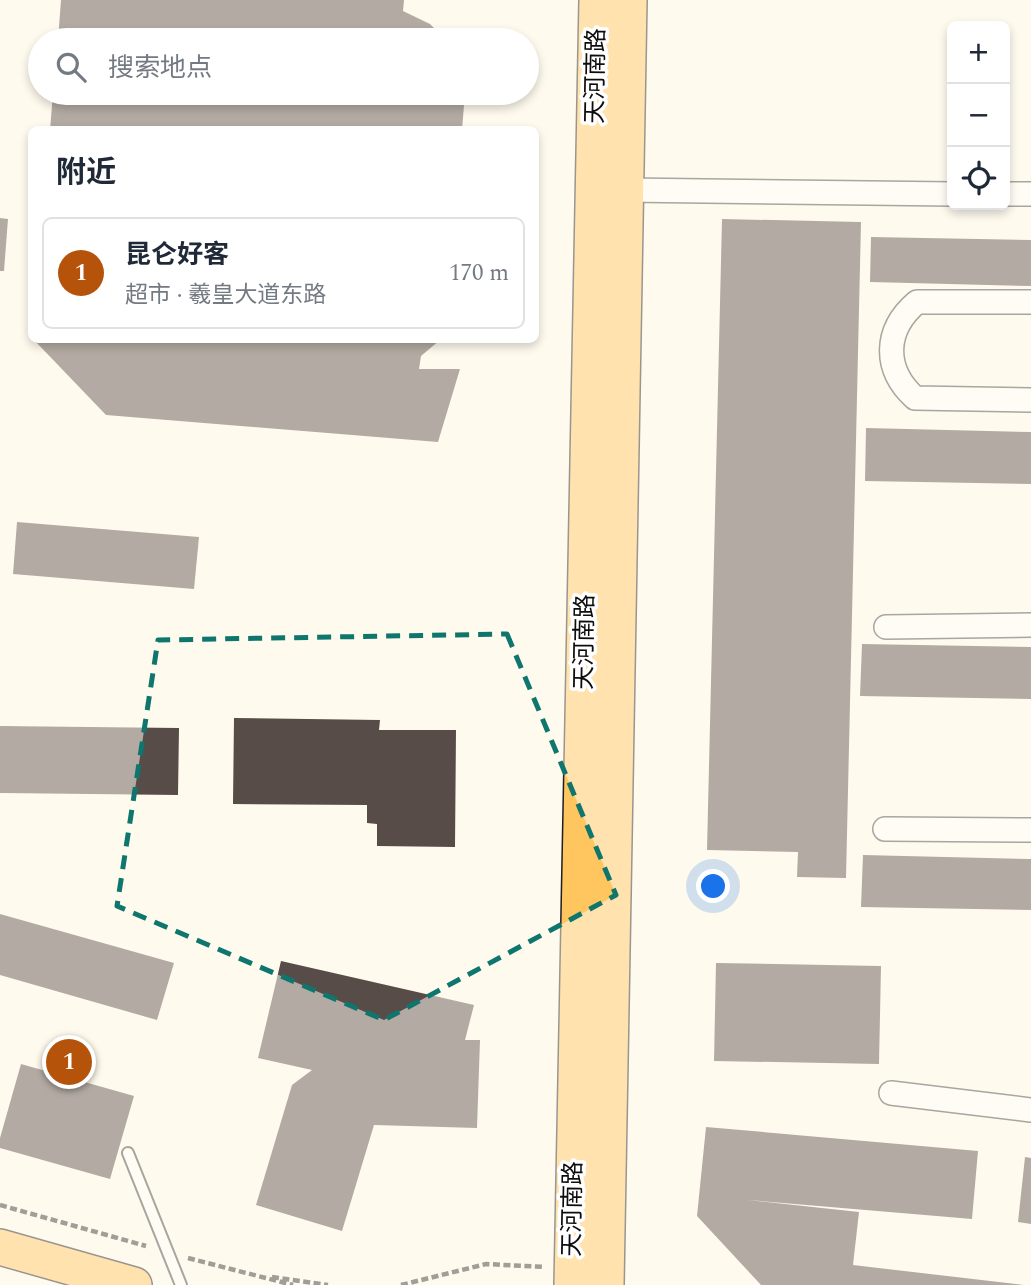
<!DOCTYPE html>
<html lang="zh">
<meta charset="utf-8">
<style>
body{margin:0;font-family:Spectral,"Noto Sans SC",serif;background:#f2f2f3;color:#1f2937}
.controls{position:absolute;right:21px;top:21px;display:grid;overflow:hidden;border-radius:10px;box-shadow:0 4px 10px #0003}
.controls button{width:63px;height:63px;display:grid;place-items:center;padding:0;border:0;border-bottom:2px solid #e0e1e3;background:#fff;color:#1f2937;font:35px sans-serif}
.you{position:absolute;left:714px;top:887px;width:24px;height:24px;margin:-18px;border:5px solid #fff;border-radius:50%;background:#1a73e8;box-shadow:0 0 0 10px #1a73e833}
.badge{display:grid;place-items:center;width:46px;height:46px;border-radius:50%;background:#b45309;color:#fff;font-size:23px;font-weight:700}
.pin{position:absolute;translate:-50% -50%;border:4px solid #fff;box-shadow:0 2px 7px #0006}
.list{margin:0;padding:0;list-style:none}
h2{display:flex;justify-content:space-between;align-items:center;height:91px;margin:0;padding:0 28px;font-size:30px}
h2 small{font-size:23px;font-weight:400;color:#747a83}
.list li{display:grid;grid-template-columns:46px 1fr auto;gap:21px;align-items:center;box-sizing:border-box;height:112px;margin:0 14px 14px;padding:0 14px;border:2px solid #e0e1e3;border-radius:10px}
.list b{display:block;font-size:26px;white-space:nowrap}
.list p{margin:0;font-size:23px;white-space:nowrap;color:#747a83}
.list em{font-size:23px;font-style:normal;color:#747a83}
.icon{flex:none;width:38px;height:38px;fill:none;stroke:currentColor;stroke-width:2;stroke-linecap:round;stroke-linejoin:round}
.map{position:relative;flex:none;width:1031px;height:1285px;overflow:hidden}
.search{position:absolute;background:#fff;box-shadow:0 4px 10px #0003;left:28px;top:28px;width:511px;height:77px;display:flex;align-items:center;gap:18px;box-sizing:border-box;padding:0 24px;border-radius:38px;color:#747a83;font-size:26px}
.panel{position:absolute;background:#fff;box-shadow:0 4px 10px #0003;left:28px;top:126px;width:511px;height:217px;border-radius:10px}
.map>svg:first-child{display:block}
</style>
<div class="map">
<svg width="1031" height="1285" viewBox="0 0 1031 1285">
<rect width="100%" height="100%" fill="#fffaee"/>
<g fill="#574c48">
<path d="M61 0H404L403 11 430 24 446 40H58Z"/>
<path d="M53 93H465L462 130H50Z"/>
<path d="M0 218 8 219 4 271H0Z"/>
<path d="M722 219 861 222 846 878 797 877 798 852 707 850Z"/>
<path d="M871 237 1031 240V286L870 282Z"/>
<path d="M34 340H440L421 356 419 369H460L438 442 106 415Z"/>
<path d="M866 428 1031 432V484L865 481Z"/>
<path d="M17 522 199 537 194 589 13 574Z"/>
<path d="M862 644 1031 647V699L860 696Z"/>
<path d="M234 718 380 720 379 730H456L455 847 377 846V824L367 823V805L233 804Z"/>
<path d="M0 726 179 728 178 795 0 793Z"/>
<path d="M863 855 1031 859V910L861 907Z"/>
<path d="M0 914 174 963 157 1020 0 975Z"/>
<path d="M281 961 474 1005 465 1040H480L477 1128 374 1125 342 1231 256 1205 292 1085 312 1070 258 1058Z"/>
<path d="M716 963 881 966 879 1064 714 1061Z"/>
<path d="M21 1064 134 1096 110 1179 0 1148V1138Z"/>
<path d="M706 1127 978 1151 972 1219 748 1200 859 1212 853 1265 1024 1285H761L697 1216Z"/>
<path d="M1025 1157 1031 1158V1224L1018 1222Z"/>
</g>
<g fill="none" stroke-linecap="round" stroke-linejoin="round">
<defs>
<path id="service" d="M128 1153 181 1285"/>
<g id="minor">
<path d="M626 190 952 194"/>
<path d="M1005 194H1031"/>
<path d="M1031 302H917C884 330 883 369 915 398L1031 400"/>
<path d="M886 627 1031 625"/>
<path d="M885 829 1031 830"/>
<path d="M891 1093 1031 1110"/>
</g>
<g id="primary">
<path d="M0 1247 134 1285"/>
<path d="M572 1285 597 0"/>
<path d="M606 1285 629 0"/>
</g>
</defs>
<use href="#service" stroke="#404040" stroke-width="14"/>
<use href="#minor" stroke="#404040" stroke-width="26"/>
<use href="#primary" stroke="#1e1e1e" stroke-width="38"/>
<g stroke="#2f2f2f" stroke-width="4.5" stroke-dasharray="7 3.5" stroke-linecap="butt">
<path d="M0 1205 146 1246"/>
<path d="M188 1258 293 1285"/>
<path d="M272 1277 328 1285"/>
<path d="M401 1285 486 1264 545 1267"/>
</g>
<use href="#service" stroke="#fff" stroke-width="10"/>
<use href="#minor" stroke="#fff" stroke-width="23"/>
<use href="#primary" stroke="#ffc55e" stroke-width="35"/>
</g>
<path d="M0 0H1031V1285H0ZM507 634 616 895 384 1020 117 906 158 640Z" fill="#fffaee" fill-opacity=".55" fill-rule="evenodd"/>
<path fill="none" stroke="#0f766e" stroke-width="5" stroke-dasharray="14 9" stroke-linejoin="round" d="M507 634 616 895 384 1020 117 906 158 640Z"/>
<g text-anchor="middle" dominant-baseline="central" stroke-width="7" stroke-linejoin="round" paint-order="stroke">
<g font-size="24" fill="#0d0d0d" stroke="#fff">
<text transform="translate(596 76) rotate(-89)">天河南路</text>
<text transform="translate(585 642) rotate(-89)">天河南路</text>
<text transform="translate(573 1209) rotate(-89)">天河南路</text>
</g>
</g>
</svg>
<div class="controls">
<button>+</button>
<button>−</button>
<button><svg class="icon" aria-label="locate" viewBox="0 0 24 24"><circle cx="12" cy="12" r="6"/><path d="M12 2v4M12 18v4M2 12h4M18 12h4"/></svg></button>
</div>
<div class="you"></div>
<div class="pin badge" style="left:69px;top:1062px">1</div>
<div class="search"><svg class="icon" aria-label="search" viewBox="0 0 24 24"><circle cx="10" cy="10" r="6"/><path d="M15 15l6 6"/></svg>搜索地点</div>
<section class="panel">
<h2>附近<small></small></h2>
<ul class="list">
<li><span class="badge">1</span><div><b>昆仑好客</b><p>超市 · 羲皇大道东路</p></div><em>170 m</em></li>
</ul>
</section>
</div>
